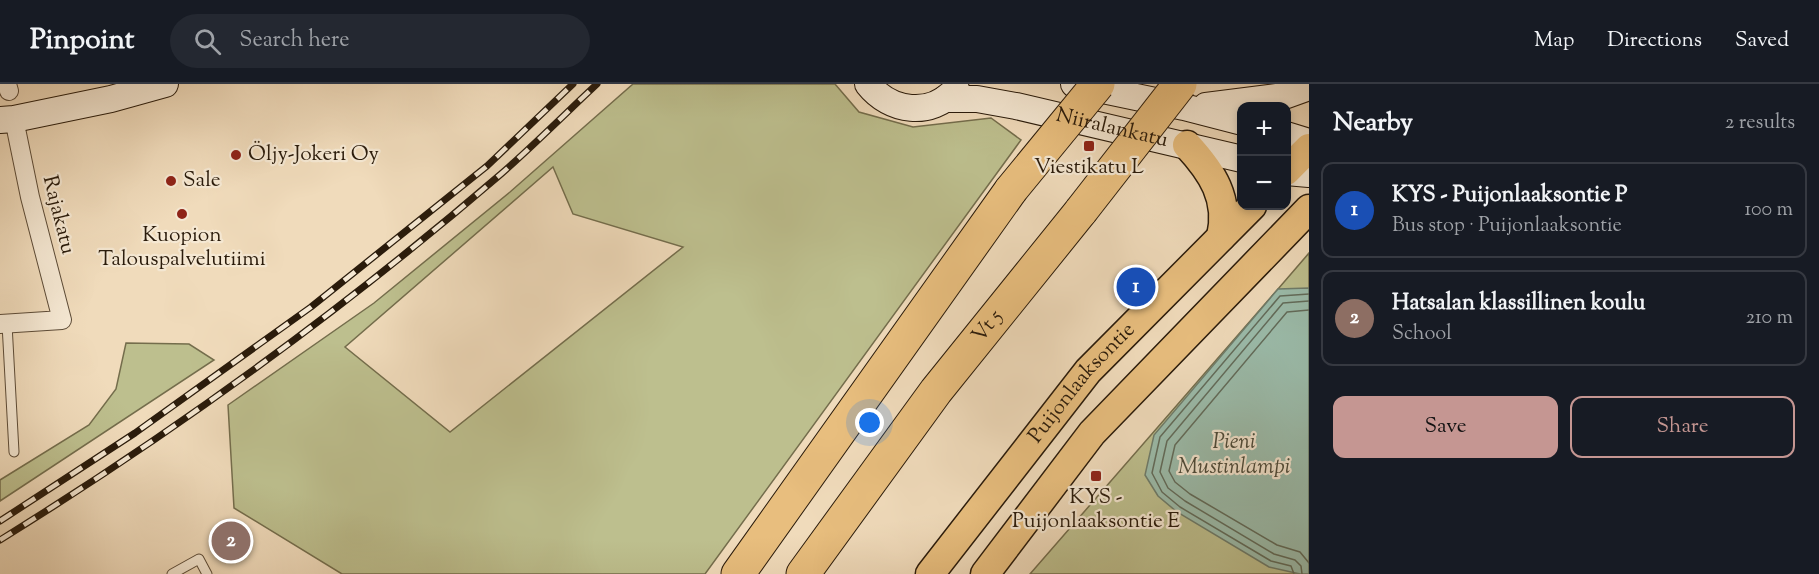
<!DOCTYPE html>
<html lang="en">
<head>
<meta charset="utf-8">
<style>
  :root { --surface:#171b24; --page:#242831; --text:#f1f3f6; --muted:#9ea1a6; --line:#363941; --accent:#c59692 }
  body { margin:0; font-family:"Sorts Mill Goudy",serif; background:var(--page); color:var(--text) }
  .controls { position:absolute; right:18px; top:18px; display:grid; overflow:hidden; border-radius:12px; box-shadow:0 3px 9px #0003 }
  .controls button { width:54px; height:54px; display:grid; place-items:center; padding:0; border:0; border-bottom:2px solid var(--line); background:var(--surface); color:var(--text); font:30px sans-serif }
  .you { position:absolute; left:870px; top:339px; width:21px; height:21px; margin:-15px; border:4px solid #fff; border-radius:50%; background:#1a73e8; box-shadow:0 0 0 9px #1a73e833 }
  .badge { display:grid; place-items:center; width:39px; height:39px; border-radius:50%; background:var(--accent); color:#fff; font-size:20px; font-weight:700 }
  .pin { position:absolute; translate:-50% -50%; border:3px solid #fff; box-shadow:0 2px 6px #0006 }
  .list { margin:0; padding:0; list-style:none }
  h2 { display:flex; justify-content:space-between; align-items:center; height:78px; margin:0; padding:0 24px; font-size:26px }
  h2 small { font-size:20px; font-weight:400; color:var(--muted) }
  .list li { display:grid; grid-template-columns:39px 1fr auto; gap:18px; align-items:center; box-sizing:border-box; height:96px; margin:0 12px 12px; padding:0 12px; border:2px solid var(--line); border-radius:12px }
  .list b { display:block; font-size:22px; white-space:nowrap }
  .list p { margin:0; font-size:20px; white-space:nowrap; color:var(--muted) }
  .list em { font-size:20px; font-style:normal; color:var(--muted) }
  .actions { display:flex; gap:12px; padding:18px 24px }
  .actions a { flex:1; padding:14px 0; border:2px solid var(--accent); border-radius:12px; text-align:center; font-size:21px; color:var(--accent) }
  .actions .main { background:var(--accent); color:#111 }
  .icon { flex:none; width:33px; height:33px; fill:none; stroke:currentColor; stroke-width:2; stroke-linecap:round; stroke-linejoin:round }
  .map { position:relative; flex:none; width:1309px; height:490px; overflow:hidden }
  header { display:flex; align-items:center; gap:36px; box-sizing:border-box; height:84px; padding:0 30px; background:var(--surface); border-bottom:2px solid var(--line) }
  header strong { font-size:28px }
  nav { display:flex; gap:33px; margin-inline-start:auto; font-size:21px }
  .search { width:420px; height:54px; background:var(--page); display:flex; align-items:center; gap:15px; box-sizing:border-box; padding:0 21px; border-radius:33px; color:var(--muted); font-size:22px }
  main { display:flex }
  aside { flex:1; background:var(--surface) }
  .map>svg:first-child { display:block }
  .green { fill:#bdbf8e; stroke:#746d4c; stroke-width:1.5; fill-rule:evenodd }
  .water { fill:#9bbcab; stroke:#6e7c6b; stroke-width:1.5 }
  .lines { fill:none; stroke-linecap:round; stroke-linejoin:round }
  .shore { stroke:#626c5b; stroke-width:1.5 }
  .lane-casing { stroke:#5c4b37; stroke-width:11 }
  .street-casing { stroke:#5c4b37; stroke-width:20 }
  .secondary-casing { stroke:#2a1b0b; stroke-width:28 }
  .primary-casing { stroke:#2a1b0b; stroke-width:31 }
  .highway-casing { stroke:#2a1b0b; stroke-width:35 }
  .lane { stroke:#f5e8d3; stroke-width:9 }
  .street { stroke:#f5e8d3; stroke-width:18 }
  .secondary { stroke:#f5e8d3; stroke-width:26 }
  .primary { stroke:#e8be7e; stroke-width:28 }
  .highway { stroke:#e8be7e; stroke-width:33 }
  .rail-casing { stroke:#2a1b0b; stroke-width:7 }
  .rail { stroke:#f5e8d3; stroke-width:4.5; stroke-dasharray:14; stroke-linecap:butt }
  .highway-bridge-casing { stroke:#2a1b0b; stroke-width:35; stroke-linecap:butt }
  .highway-bridge { stroke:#e8be7e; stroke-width:33 }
  .poi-dot { fill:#8f2418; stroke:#f5e8d3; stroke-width:2 }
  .labels { text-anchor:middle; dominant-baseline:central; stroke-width:4.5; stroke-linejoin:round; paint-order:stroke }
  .street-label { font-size:21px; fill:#2a1b0b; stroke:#f5e8d3 }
  .poi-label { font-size:21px; fill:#2a1b0b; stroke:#f5e8d3 }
  .water-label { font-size:22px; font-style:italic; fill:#4c4b3b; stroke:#f5e8d3 }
</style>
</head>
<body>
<header>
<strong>Pinpoint</strong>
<div class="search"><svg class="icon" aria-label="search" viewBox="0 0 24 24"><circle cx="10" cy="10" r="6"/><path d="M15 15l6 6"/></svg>Search here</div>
<nav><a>Map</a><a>Directions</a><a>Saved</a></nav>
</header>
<main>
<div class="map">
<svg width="1309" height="490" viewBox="0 0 1309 490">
  <rect width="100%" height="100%" fill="#f0dbbb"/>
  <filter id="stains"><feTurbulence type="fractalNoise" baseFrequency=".00333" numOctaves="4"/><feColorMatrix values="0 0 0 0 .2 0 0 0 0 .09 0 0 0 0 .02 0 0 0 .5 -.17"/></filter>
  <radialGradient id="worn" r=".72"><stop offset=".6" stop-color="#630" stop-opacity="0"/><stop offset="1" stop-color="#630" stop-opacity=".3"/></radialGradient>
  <!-- green -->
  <g class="green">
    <path d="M633,0H835L859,28L913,43L991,34L1021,56L705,490H342L234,424L228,321L374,219L510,108ZM553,83L573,130L683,163L450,348L345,263Z"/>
    <polygon points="1309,169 1309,490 1030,490 1278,205"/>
    <polygon points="126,259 189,260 214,276 0,417 0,396 89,341 116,305"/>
  </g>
  <!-- water -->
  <polygon class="water" points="1309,204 1309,490 1300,490 1269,483 1177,428 1158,412 1145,391 1154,351 1278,205"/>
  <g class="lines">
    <!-- shore -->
    <g class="shore">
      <polyline points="1309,226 1287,228 1175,361 1169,387 1175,398 1190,410 1277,461 1300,468 1309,479"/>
      <polyline points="1294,490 1291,482 1271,477 1180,423 1162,408 1152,389 1160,353 1280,212 1309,210"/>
      <polyline points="1302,490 1301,482 1295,476 1274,470 1185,417 1168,404 1160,388 1167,357 1283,219 1309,217"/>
    </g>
    <defs>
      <g id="lane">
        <polyline points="7,240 14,368"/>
        <polyline points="172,490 199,475 207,490"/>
      </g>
      <g id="street">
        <polyline points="7,0 9,7"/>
        <polyline points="0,240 62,236 30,113 14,35"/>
      </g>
      <g id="secondary">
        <path d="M868,0C890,28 931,34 956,5"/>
        <polyline points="1074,0 1184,23 1242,38"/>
        <path id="s1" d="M945,15H977L1016,22L1242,75"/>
        <polyline points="1206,22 1284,12 1309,3"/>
        <polyline points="0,36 14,35 111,15 165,0"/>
        <polyline points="1286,51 1309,58"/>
        <polyline points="1286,88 1309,90"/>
      </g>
      <g id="primary">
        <path d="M1187,61C1212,88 1230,115 1221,153"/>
        <polyline points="1286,87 1309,64"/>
        <path id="s2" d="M930,490L1088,287L1252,122"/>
        <polyline points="985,490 1092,349 1309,125"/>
      </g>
      <g id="highway">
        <polyline points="738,490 1011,106"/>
        <path id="s3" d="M803,490L936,307L1081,127"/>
      </g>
    </defs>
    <!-- lane casing -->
    <use href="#lane" class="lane-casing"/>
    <!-- street casing -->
    <use href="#street" class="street-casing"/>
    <!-- secondary casing -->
    <use href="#secondary" class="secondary-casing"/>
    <!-- primary casing -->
    <use href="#primary" class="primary-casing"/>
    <!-- highway casing -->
    <use href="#highway" class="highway-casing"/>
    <!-- lane -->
    <use href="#lane" class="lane"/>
    <!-- street -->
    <use href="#street" class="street"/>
    <!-- secondary -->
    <use href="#secondary" class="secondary"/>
    <!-- primary -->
    <use href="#primary" class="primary"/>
    <!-- highway -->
    <use href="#highway" class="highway"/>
    <defs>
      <g id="rail">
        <polyline points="0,437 135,349 311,223 487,82 573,0"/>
        <path d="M0,456C176,347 344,225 501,90C534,61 565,30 597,0"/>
      </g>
    </defs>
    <!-- rail casing -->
    <use href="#rail" class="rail-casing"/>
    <!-- rail -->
    <use href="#rail" class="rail"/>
    <defs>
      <g id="highway-bridge">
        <polyline points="1011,106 1098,0"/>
        <polyline points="1081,127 1180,0"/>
      </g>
    </defs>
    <!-- highway-bridge casing -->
    <use href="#highway-bridge" class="highway-bridge-casing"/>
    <!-- highway-bridge -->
    <use href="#highway-bridge" class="highway-bridge"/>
  </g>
  <!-- markers -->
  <g class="poi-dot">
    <rect x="1083" y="56" width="12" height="12" rx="3"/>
    <circle cx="236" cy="71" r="6"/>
    <circle cx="171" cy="97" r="6"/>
    <circle cx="182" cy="130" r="6"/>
    <rect x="1090" y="386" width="12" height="12" rx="3"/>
  </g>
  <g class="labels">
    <!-- street labels -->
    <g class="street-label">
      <text stroke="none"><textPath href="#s1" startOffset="170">Niiralankatu</textPath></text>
      <text transform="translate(58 131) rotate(76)">Rajakatu</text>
      <text stroke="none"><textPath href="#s3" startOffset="309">Vt 5</textPath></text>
      <text stroke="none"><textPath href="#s2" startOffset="244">Puijonlaaksontie</textPath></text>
    </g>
    <!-- poi labels -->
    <g class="poi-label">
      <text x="248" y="71" text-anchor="start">Öljy-Jokeri Oy</text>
      <text x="1089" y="84">Viestikatu L</text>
      <text x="183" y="97" text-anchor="start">Sale</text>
      <text x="182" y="152">Kuopion<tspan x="182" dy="24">Talouspalvelutiimi</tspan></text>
      <text x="1096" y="414">KYS -<tspan x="1096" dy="24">Puijonlaaksontie E</tspan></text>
    </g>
    <!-- water labels -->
    <g class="water-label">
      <text x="1234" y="359">Pieni<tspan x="1234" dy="25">Mustinlampi</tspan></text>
    </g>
  </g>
  <rect width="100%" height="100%" filter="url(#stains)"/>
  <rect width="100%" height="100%" fill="url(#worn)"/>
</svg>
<div class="controls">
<button>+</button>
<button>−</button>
</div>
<div class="you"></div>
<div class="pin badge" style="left:1136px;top:203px;background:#1a4fb4">1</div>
<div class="pin badge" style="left:231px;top:457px;background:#8d6e63">2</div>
</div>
<aside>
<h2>Nearby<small>2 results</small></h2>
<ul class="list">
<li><span class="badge" style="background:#1a4fb4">1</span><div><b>KYS - Puijonlaaksontie P</b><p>Bus stop · Puijonlaaksontie</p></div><em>100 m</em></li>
<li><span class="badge" style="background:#8d6e63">2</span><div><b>Hatsalan klassillinen koulu</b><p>School</p></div><em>210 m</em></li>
</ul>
<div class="actions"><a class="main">Save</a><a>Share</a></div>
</aside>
</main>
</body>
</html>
